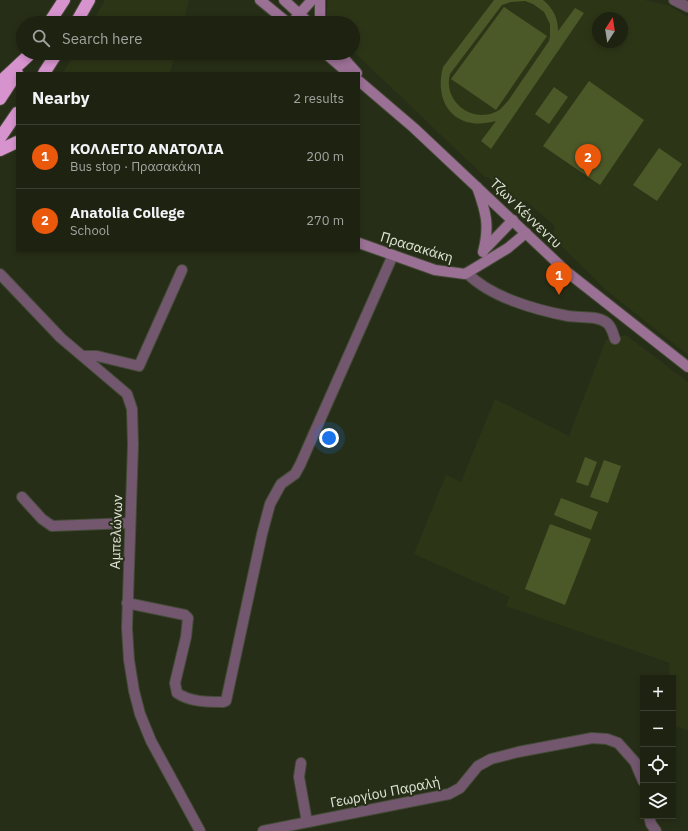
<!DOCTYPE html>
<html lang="en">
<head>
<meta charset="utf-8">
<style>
  :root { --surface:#1d2211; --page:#252a1a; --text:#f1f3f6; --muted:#a0a49f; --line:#3b3f31; --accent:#ea580c }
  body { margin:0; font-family:"IBM Plex Sans",sans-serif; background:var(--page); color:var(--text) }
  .controls { position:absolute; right:12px; bottom:12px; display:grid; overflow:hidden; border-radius:0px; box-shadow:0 2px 6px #0003 }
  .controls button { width:36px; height:36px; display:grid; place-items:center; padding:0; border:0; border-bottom:1px solid var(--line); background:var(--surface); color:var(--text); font:20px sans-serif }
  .compass { position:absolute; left:592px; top:12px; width:36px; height:36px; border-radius:50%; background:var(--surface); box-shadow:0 2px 6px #0003; rotate:12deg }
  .you { position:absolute; left:329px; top:438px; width:14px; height:14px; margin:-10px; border:3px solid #fff; border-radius:50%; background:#1a73e8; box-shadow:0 0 0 6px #1a73e833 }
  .badge { display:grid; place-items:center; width:26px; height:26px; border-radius:50%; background:var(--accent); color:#fff; font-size:13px; font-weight:700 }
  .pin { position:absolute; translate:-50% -33px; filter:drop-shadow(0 1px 2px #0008) }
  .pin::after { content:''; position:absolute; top:21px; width:14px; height:12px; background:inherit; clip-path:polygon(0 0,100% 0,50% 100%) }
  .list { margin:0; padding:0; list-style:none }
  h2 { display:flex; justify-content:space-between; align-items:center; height:52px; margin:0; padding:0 16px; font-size:17px }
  h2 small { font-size:13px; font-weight:400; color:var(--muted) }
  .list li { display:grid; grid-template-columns:26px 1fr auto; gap:12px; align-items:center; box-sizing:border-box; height:64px; padding:0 16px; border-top:1px solid var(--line) }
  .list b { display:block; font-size:15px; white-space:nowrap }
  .list p { margin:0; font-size:13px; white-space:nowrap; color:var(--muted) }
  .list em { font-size:13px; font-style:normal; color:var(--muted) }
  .icon { flex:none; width:22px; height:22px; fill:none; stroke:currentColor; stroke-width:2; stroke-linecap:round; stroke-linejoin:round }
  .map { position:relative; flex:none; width:688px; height:831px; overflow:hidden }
  .search { position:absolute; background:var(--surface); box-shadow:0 2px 6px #0003; left:16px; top:16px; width:344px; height:44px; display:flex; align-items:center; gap:10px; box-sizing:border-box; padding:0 14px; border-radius:22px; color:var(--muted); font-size:15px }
  .panel { position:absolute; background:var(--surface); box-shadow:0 2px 6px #0003; left:16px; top:72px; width:344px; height:180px; border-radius:0px }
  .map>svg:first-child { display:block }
  .built { fill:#2d3517; fill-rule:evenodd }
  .green { fill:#4b5828; fill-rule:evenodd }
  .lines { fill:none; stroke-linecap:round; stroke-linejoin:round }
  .street-casing { stroke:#444b36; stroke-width:12 }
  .secondary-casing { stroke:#444b36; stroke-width:12 }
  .highway-casing { stroke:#444b36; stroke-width:14 }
  .street { stroke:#72576f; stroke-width:10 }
  .secondary { stroke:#9b7095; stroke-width:10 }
  .highway { stroke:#d693ce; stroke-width:12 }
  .labels { text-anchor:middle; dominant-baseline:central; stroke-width:4; stroke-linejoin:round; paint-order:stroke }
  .street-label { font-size:14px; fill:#dfe4d6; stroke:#272e17 }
</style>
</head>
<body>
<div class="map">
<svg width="688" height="831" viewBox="0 0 688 831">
  <rect width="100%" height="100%" fill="#272e17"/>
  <!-- built -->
  <g class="built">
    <polygon points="105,0 189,0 183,23 92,23"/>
    <path d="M328,0H644L668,5L688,17V355L606,290L552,237L555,226L526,201L515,203L488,177L486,178L353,51V23H326ZM598,18H622V42H598Z"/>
    <polygon points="75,53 175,53 170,73 63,73"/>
    <polygon points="626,335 688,382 688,730 673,726 673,678 668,678 670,663 506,606 510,597 414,554 446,475 461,482 495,399 569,436 606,340"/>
  </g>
  <!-- green -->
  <g class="green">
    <path d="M494,0H543C553,8 558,18 558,31L575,8L584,13L491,149L481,141L496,121C457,132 433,105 443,67ZM525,1L533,4L544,12L550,24V36L549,41L508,101C503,106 500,111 493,113C468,122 443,99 450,74L502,5L511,2Z"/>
    <polygon points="504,7 547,36 496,110 451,79"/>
    <polygon points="589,81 644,120 600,185 543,146"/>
    <polygon points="554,87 568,97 549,124 535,114"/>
    <polygon points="659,148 682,164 657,201 633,185"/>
    <polygon points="585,457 597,462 588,486 576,482"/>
    <polygon points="604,460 621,466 608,503 590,497"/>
    <polygon points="561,498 598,512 591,530 554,515"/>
    <polygon points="550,524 591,539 565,605 525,589"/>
  </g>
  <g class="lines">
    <defs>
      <g id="street">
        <polyline points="674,0 688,7"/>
        <path d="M467,273C490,297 536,310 568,316C580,318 597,315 607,323C612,327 613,334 615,339"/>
        <polyline points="0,274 61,338 127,394 132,409 133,445 127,628 129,660 134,691 140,714 151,741 200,831"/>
        <polyline points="83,356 97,356 139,366 182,270"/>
        <polyline points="22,497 42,519 52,526 130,523"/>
        <path d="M127,603L185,615L188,618L186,637L175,683L177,693C190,702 208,702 223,702L226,701L262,534L270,504L281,484L295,474L300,465L393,255"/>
        <polyline points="301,763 299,777 307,822"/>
        <polyline points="649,816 651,824 656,831"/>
        <polyline points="263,831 449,794 460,788 478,766 491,759 518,752 592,738 607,739 618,743 635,762 643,781"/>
      </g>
      <g id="secondary">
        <polyline points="260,0 288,23"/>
        <polyline points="284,0 309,23"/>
        <polyline points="295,19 312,0"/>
        <polyline points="320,23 320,0"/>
        <polyline points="325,53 348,73"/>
        <polyline points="339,53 357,73"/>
        <polyline points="359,81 414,128 567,272 688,367"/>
        <path d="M477,187C486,212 490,226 483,252"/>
        <polyline points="359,243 435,270 465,274 508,248 526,233"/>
        <polyline points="484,250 513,220"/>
      </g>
      <g id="highway">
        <polyline points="49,23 64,0"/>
        <polyline points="76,23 89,0"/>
        <polyline points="44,73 57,53"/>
        <polyline points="0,82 29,55"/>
        <polyline points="0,99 17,73"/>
        <polyline points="0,138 17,113"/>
        <polyline points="0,150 17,142"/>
      </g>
    </defs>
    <!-- street casing -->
    <use href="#street" class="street-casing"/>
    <!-- secondary casing -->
    <use href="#secondary" class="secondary-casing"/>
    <!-- highway casing -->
    <use href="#highway" class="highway-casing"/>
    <!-- street -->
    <use href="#street" class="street"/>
    <!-- secondary -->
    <use href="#secondary" class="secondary"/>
    <!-- highway -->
    <use href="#highway" class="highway"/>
  </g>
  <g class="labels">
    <!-- street labels -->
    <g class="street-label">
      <text transform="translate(526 213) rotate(44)">Τζων Κέννεντυ</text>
      <text transform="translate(417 247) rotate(17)">Πρασακάκη</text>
      <text transform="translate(116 532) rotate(-88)">Αμπελώνων</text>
      <text transform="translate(385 792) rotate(-11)">Γεωργίου Παραλή</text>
    </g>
  </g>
</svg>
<div class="controls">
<button>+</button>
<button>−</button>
<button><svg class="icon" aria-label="locate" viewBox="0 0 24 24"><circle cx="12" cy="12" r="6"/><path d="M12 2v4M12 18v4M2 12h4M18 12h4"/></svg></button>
<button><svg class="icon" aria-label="layers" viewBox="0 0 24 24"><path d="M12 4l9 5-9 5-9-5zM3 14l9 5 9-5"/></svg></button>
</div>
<svg class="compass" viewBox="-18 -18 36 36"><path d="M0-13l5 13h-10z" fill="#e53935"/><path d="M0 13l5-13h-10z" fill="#a0a49f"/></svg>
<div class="you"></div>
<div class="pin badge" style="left:559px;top:295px">1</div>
<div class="pin badge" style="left:588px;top:177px">2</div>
<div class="search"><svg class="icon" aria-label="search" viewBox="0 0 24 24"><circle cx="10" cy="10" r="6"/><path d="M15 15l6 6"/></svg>Search here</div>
<section class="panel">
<h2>Nearby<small>2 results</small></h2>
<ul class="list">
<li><span class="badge">1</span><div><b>ΚΟΛΛΕΓΙΟ ΑΝΑΤΟΛΙΑ</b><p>Bus stop · Πρασακάκη</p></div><em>200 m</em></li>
<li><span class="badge">2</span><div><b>Anatolia College</b><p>School</p></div><em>270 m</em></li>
</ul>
</section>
</div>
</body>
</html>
